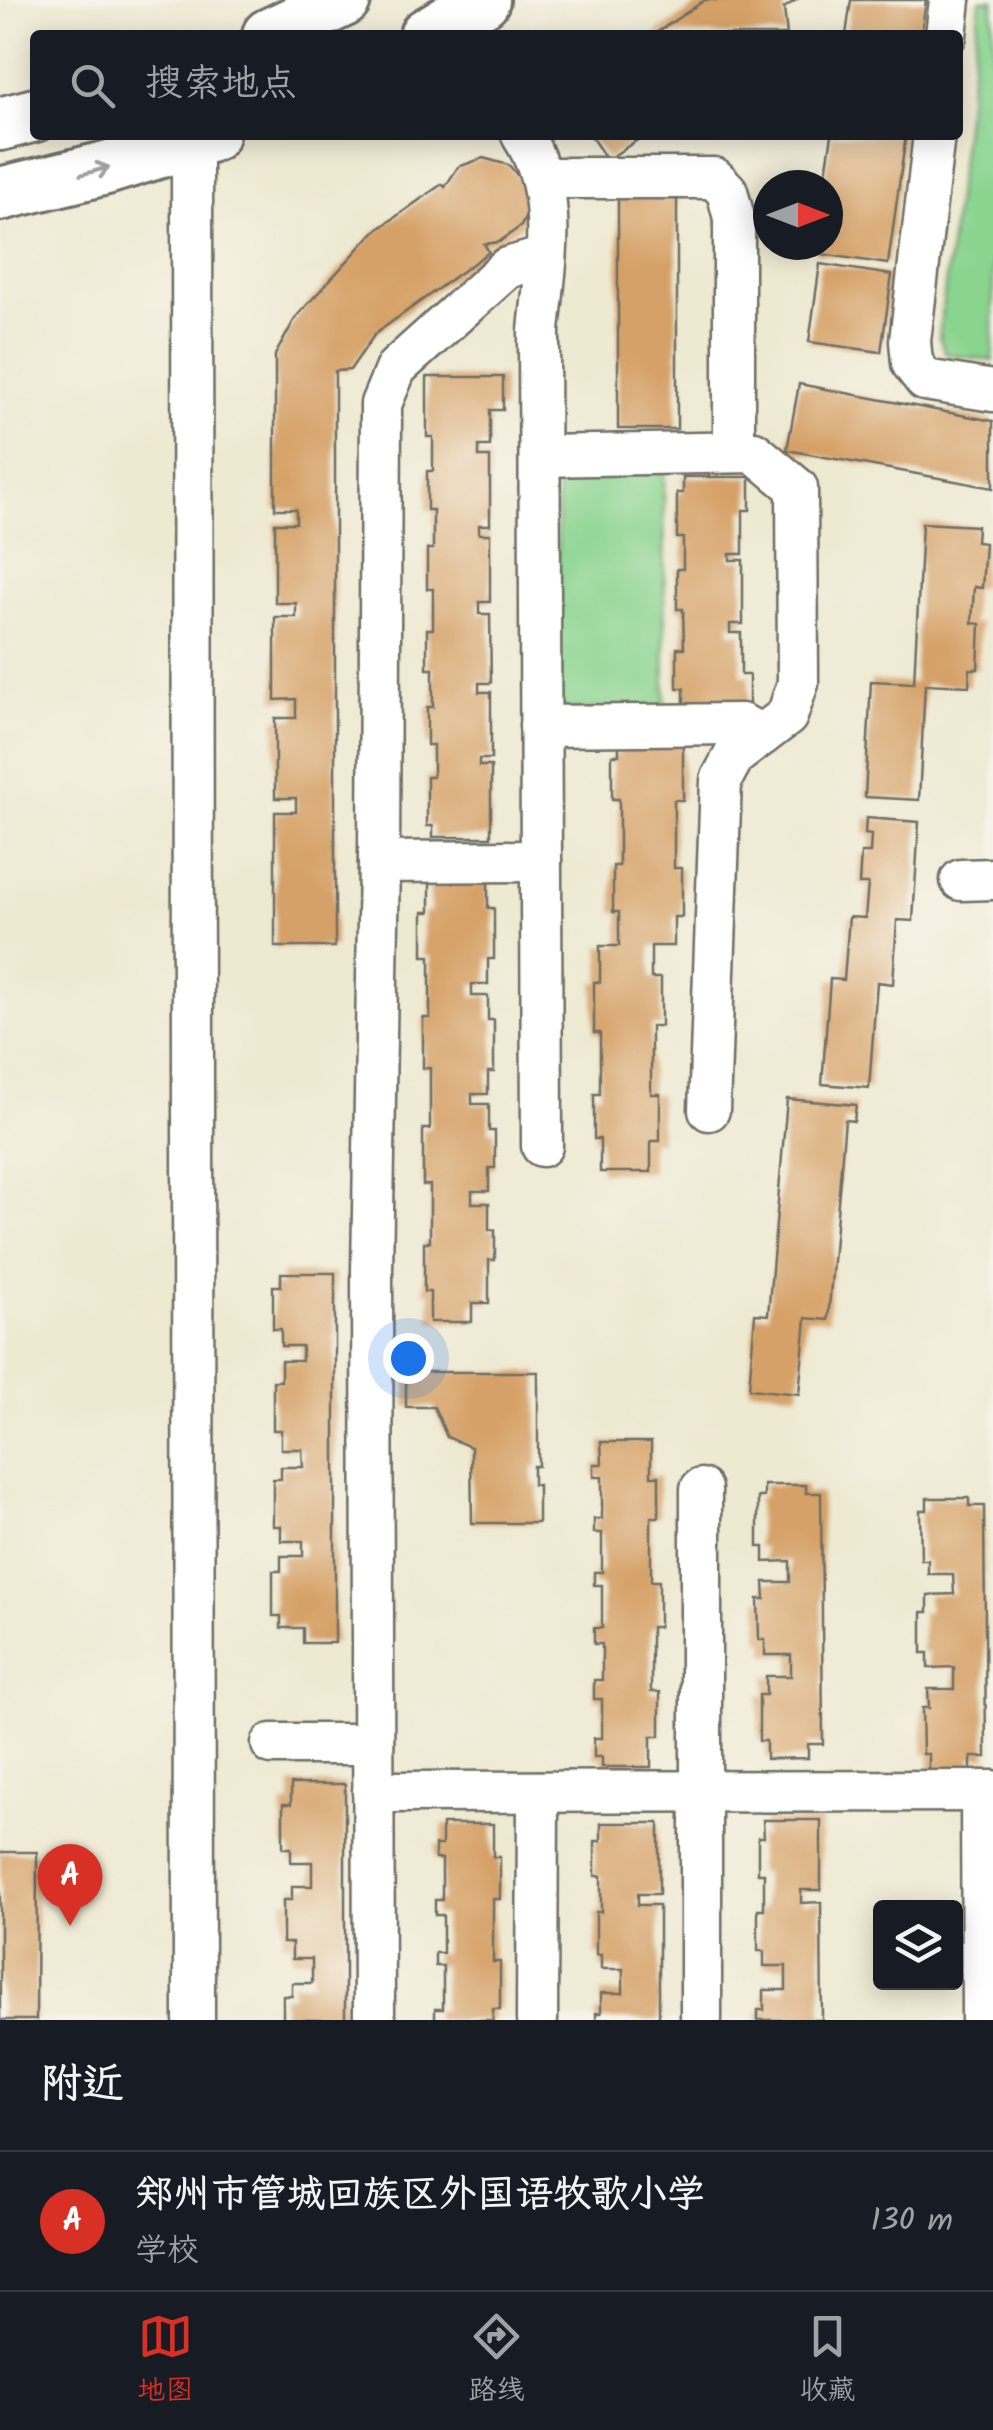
<!DOCTYPE html>
<html lang="zh">
<head>
<meta charset="utf-8">
<style>
  :root { --surface:#171b24; --page:#242831; --text:#f1f3f6; --muted:#9ea1a6; --line:#363941; --accent:#d93025 }
  body { margin:0; font-family:Kalam,"LXGW WenKai TC",sans-serif; background:var(--page); color:var(--text) }
  .controls { position:absolute; right:30px; bottom:30px; display:grid; overflow:hidden; border-radius:10px; box-shadow:0 5px 25px #0003 }
  .controls button { width:90px; height:90px; display:grid; place-items:center; padding:0; border:0; border-bottom:2px solid var(--line); background:var(--surface); color:var(--text); font:50px sans-serif }
  .compass { position:absolute; left:753px; top:170px; width:90px; height:90px; border-radius:50%; background:var(--surface); box-shadow:0 5px 25px #0003; rotate:90deg }
  .you { position:absolute; left:408px; top:1358px; width:35px; height:35px; margin:-25px; border:8px solid #fff; border-radius:50%; background:#1a73e8; box-shadow:0 0 0 15px #1a73e833 }
  .badge { display:grid; place-items:center; width:65px; height:65px; border-radius:50%; background:var(--accent); color:#fff; font-size:32px; font-weight:700 }
  .pin { position:absolute; translate:-50% -82px; filter:drop-shadow(0 2px 5px #0008) }
  .pin::after { content:''; position:absolute; top:52px; width:35px; height:30px; background:inherit; clip-path:polygon(0 0,100% 0,50% 100%) }
  .list { margin:0; padding:0; list-style:none }
  h2 { display:flex; justify-content:space-between; align-items:center; height:130px; margin:0; padding:0 40px; font-size:42px }
  h2 small { font-size:32px; font-weight:400; color:var(--muted) }
  .list li { display:grid; grid-template-columns:65px 1fr auto; gap:30px; align-items:center; box-sizing:border-box; height:140px; padding:0 40px; border-top:2px solid var(--line) }
  .list b { display:block; font-size:38px; white-space:nowrap }
  .list p { margin:0; font-size:32px; white-space:nowrap; color:var(--muted) }
  .list em { font-size:32px; font-style:normal; color:var(--muted) }
  .icon { flex:none; width:55px; height:55px; fill:none; stroke:currentColor; stroke-width:2; stroke-linecap:round; stroke-linejoin:round }
  .map { position:relative; flex:none; width:993px; height:2020px; overflow:hidden }
  .search { position:absolute; background:var(--surface); box-shadow:0 5px 25px #0003; left:30px; right:30px; top:30px; height:110px; display:flex; align-items:center; gap:25px; box-sizing:border-box; padding:0 35px; border-radius:10px; color:var(--muted); font-size:38px }
  .sheet { height:270px; background:var(--surface) }
  nav { display:flex; justify-content:space-around; align-items:center; box-sizing:border-box; height:140px; border-top:2px solid var(--line); background:var(--surface); font-size:28px; color:var(--muted) }
  nav a { display:grid; justify-items:center; gap:5px }
  nav .on { color:var(--accent) }
  .map>svg:first-child { display:block }
  .green { fill:#8ad490; stroke:#5a805e; stroke-width:2.5 }
  .building { fill:#d6a168 }
  .lines { fill:none; stroke-linecap:round; stroke-linejoin:round }
  .minor-casing { stroke:#6f6e65; stroke-width:45 }
  .major-casing { stroke:#6f6e65; stroke-width:58 }
  .minor { stroke:#fff; stroke-width:40 }
  .major { stroke:#fff; stroke-width:52 }
  .oneway { stroke:#a0a0a0 }
</style>
</head>
<body>
<div class="map">
<svg width="993" height="2020" viewBox="0 0 993 2020">
  <rect width="100%" height="100%" fill="#f7f3e8"/>
  <filter id="ink" filterUnits="userSpaceOnUse"><feTurbulence type="fractalNoise" baseFrequency=".01" numOctaves="2"/><feDisplacementMap in="SourceGraphic" scale="20" xChannelSelector="R" yChannelSelector="G"/><feConvolveMatrix kernelMatrix="1 2 1 2 8 2 1 2 1" color-interpolation-filters="sRGB"/></filter>
  <filter id="wash" filterUnits="userSpaceOnUse"><feTurbulence type="fractalNoise" baseFrequency=".0048" numOctaves="4" result="noise"/><feDisplacementMap in="SourceGraphic" scale="40" xChannelSelector="R" yChannelSelector="G"/><feGaussianBlur stdDeviation="2.25" result="paint"/><feColorMatrix in="noise" values="0 0 0 0 0 0 0 0 0 0 0 0 0 0 0 0 0 1.4 0 .05"/><feComposite in="paint" operator="in"/></filter>
  <g filter="url(#wash)">
    <rect width="100%" height="100%" fill="#eee9d1"/>
    <!-- green -->
    <g class="green">
      <polygon points="980,0 993,0 993,361 946,354 939,337"/>
      <polygon points="664,470 665,713 560,708 557,475"/>
    </g>
    <g id="blocks">
      <!-- building -->
      <g class="building">
        <polygon points="705,0 796,0 784,8 787,35 653,35"/>
        <polygon points="851,0 926,0 921,35 846,35"/>
        <polygon points="590,135 645,135 607,160"/>
        <polygon points="832,135 906,135 888,264 815,253 816,245 828,245 828,185 824,185"/>
        <polygon points="483,158 509,165 526,186 527,214 521,226 499,242 484,244 489,252 375,334 350,370 335,371 335,947 275,947 275,812 296,812 296,798 275,798 275,718 296,718 296,699 275,700 275,617 296,617 296,603 275,603 275,523 296,523 296,509 275,509 275,355 296,317 373,233 442,184 445,187 458,167"/>
        <rect x="618" y="192" width="59" height="237"/>
        <polygon points="820,264 892,275 881,352 809,342"/>
        <polygon points="427,377 503,377 503,410 490,410 490,446 479,446 479,457 490,457 490,525 479,525 479,534 490,534 490,602 479,602 479,614 490,614 491,683 479,683 479,692 491,692 491,759 479,759 479,766 491,766 491,837 433,837 433,826 427,826 427,777 433,777 433,745 427,745 427,707 433,707 433,669 427,669 427,629 433,629 433,589 427,589 427,549 433,549 433,510 427,510 427,471 433,471 433,437 427,437"/>
        <polygon points="799,384 993,421 993,488 787,450"/>
        <polygon points="683,477 750,477 750,510 743,510 743,554 730,554 730,560 743,560 743,624 730,624 730,633 741,633 741,675 749,675 749,705 684,705 684,688 677,688 677,648 684,648 683,609 677,609 677,569 683,569 683,538 677,538 677,493 683,493"/>
        <polygon points="922,523 977,526 976,542 985,543 982,588 974,587 972,623 980,624 978,669 970,669 969,686 925,684 919,800 865,797 871,681 914,683"/>
        <polygon points="619,734 683,734 683,800 674,800 674,868 682,868 682,917 674,917 674,946 651,946 651,978 661,978 661,1026 651,1026 651,1094 660,1094 660,1141 651,1141 651,1172 600,1172 600,1139 594,1139 594,1094 600,1094 600,1033 594,1033 594,982 600,982 600,946 619,946 619,912 613,912 613,866 619,866 619,799 612,799 612,755 619,755"/>
        <polygon points="866,818 919,822 913,921 897,920 893,984 877,982 869,1088 822,1084 830,979 844,980 849,917 865,918 868,884 859,884 861,853 870,853 871,835 865,834"/>
        <polygon points="430,879 488,879 488,908 494,908 494,959 488,959 488,984 472,984 472,996 488,996 488,1020 494,1020 494,1072 488,1072 488,1094 472,1094 472,1104 489,1104 489,1131 495,1131 495,1168 489,1168 489,1191 472,1191 472,1203 489,1203 489,1230 495,1230 495,1260 489,1260 489,1303 472,1303 472,1322 430,1322 430,1292 424,1292 424,1242 430,1242 430,1185 423,1185 423,1129 430,1129 430,1068 423,1068 423,1018 430,1018 430,956 423,956 423,912 430,912"/>
        <polygon points="787,1099 856,1105 854,1121 845,1120 828,1320 806,1318 799,1394 749,1389 755,1314 768,1315"/>
        <polygon points="281,1273 335,1273 335,1643 303,1643 303,1628 281,1628 281,1616 273,1616 273,1571 281,1571 281,1556 303,1556 303,1541 281,1541 281,1526 273,1526 273,1479 281,1479 281,1467 303,1467 302,1449 281,1449 281,1430 273,1430 273,1381 281,1381 281,1361 302,1361 302,1346 281,1346 281,1329 273,1329 273,1286 281,1286"/>
        <polygon points="406,1372 538,1372 538,1466 533,1466 533,1485 538,1485 538,1523 472,1523 471,1447 447,1437 434,1407 406,1407"/>
        <polygon points="601,1442 651,1442 651,1476 659,1476 659,1517 651,1517 651,1581 659,1581 659,1627 651,1627 651,1692 660,1692 660,1736 651,1736 651,1767 602,1767 602,1757 594,1757 594,1738 602,1738 602,1699 594,1699 594,1680 602,1680 602,1644 594,1644 594,1628 602,1628 602,1585 594,1585 594,1572 602,1572 602,1533 594,1533 594,1519 602,1519 602,1477 594,1477 594,1464 602,1464"/>
        <polygon points="764,1485 806,1485 806,1493 821,1493 823,1744 808,1744 808,1758 766,1759 766,1741 759,1741 759,1695 766,1695 766,1676 791,1676 791,1655 765,1655 765,1640 759,1640 758,1599 765,1599 764,1582 790,1582 790,1561 764,1562 764,1547 758,1547 758,1497 764,1497"/>
        <polygon points="927,1498 969,1498 969,1506 984,1506 986,1757 971,1757 971,1771 929,1772 929,1754 923,1754 922,1708 929,1708 928,1689 954,1689 954,1667 928,1668 928,1653 922,1653 922,1612 928,1612 928,1595 954,1594 953,1574 928,1574 928,1560 921,1560 920,1510 927,1510"/>
        <polygon points="291,1784 345,1784 345,2020 283,2020 283,1996 292,1996 292,1983 312,1983 312,1959 292,1959 292,1943 283,1943 283,1900 292,1900 292,1886 312,1886 312,1862 291,1862 291,1848 283,1848 283,1804 291,1804"/>
        <polygon points="763,1820 821,1820 821,1890 801,1890 801,1903 821,1902 822,2020 758,2020 758,2010 764,2010 764,1990 786,1990 786,1966 764,1966 764,1951 758,1951 758,1909 764,1909 764,1873 758,1873 758,1837 764,1837"/>
        <polygon points="601,1823 659,1823 659,1894 638,1894 638,1905 659,1905 659,2020 596,2020 596,2013 601,2013 601,1993 623,1993 623,1969 601,1969 601,1955 596,1955 596,1912 601,1912 601,1876 595,1876 595,1841 601,1841"/>
        <polygon points="442,1824 493,1824 493,1857 500,1857 500,1899 493,1899 493,1962 500,1962 500,2009 493,2009 493,2020 435,2020 435,2009 443,2009 443,1966 435,1966 435,1953 443,1953 443,1915 435,1915 435,1900 442,1900 442,1859 435,1859 435,1845 442,1845"/>
        <polygon points="0,1852 37,1852 36,2020 0,2020"/>
      </g>
    </g>
  </g>
  <g filter="url(#ink)">
    <use href="#blocks" fill-opacity="0" stroke="#6f6e65" stroke-width="2.5"/>
    <g class="lines">
      <defs>
        <g id="minor">
          <polyline points="946,35 950,0"/>
          <path d="M522,135C561,194 545,265 539,331L542,1146"/>
          <polyline points="934,135 910,341 912,363 925,380 993,391"/>
          <polyline points="192,143 194,2020"/>
          <polyline points="543,178 714,178 727,191 734,218 734,452"/>
          <polyline points="540,456 754,452 797,488 798,683 787,716 734,756 721,780 709,1110"/>
          <polyline points="540,726 741,724 762,735"/>
          <polyline points="379,862 541,861"/>
          <polyline points="961,880 993,879"/>
          <polyline points="701,1489 701,2020"/>
          <polyline points="272,1744 373,1744"/>
          <polyline points="981,1791 982,2020"/>
          <polyline points="373,1792 993,1791"/>
          <polyline points="374,2020 372,1271 379,862 381,404 396,368 507,268 545,257"/>
          <polyline points="537,2020 538,1792"/>
        </g>
        <g id="major">
          <polyline points="269,35 344,0"/>
          <polyline points="426,35 483,0"/>
          <polyline points="0,124 35,115"/>
          <polyline points="0,194 106,168 212,135"/>
        </g>
      </defs>
      <!-- minor casing -->
      <use href="#minor" class="minor-casing"/>
      <!-- major casing -->
      <use href="#major" class="major-casing"/>
      <!-- minor -->
      <use href="#minor" class="minor"/>
      <!-- major -->
      <use href="#major" class="major"/>
    </g>
    <!-- one-way arrows -->
    <defs><path id="oneway-shaft" d="M-6 0H5M1.5-3L5.5 0L1.5 3" fill="none" stroke-width="1.6" stroke-linecap="round" stroke-linejoin="round" transform="scale(2.5)"/></defs>
    <use class="oneway" href="#oneway-shaft" transform="translate(95 171) rotate(-15)"/>
  </g>
</svg>
<div class="controls">
<button><svg class="icon" aria-label="layers" viewBox="0 0 24 24"><path d="M12 4l9 5-9 5-9-5zM3 14l9 5 9-5"/></svg></button>
</div>
<svg class="compass" viewBox="-18 -18 36 36"><path d="M0-13l5 13h-10z" fill="#e53935"/><path d="M0 13l5-13h-10z" fill="#9ea1a6"/></svg>
<div class="you"></div>
<div class="pin badge" style="left:70px;top:1926px">A</div>
<div class="search"><svg class="icon" aria-label="search" viewBox="0 0 24 24"><circle cx="10" cy="10" r="6"/><path d="M15 15l6 6"/></svg>搜索地点</div>
</div>
<section class="sheet">
<h2>附近<small></small></h2>
<ul class="list">
<li><span class="badge">A</span><div><b>郑州市管城回族区外国语牧歌小学</b><p>学校</p></div><em>130 m</em></li>
</ul>
</section>
<nav>
<a class="on"><svg class="icon" aria-label="map" viewBox="0 0 24 24"><path d="M3 6l6-2 6 2 6-2v14l-6 2-6-2-6 2zM9 4v14M15 6v14"/></svg>地图</a>
<a><svg class="icon" aria-label="directions" viewBox="0 0 24 24"><path d="M12 3l9 9-9 9-9-9zM9 14v-3h6M13 9l2 2-2 2"/></svg>路线</a>
<a><svg class="icon" aria-label="saved" viewBox="0 0 24 24"><path d="M7 4h10v16l-5-4-5 4z"/></svg>收藏</a>
</nav>
</body>
</html>
